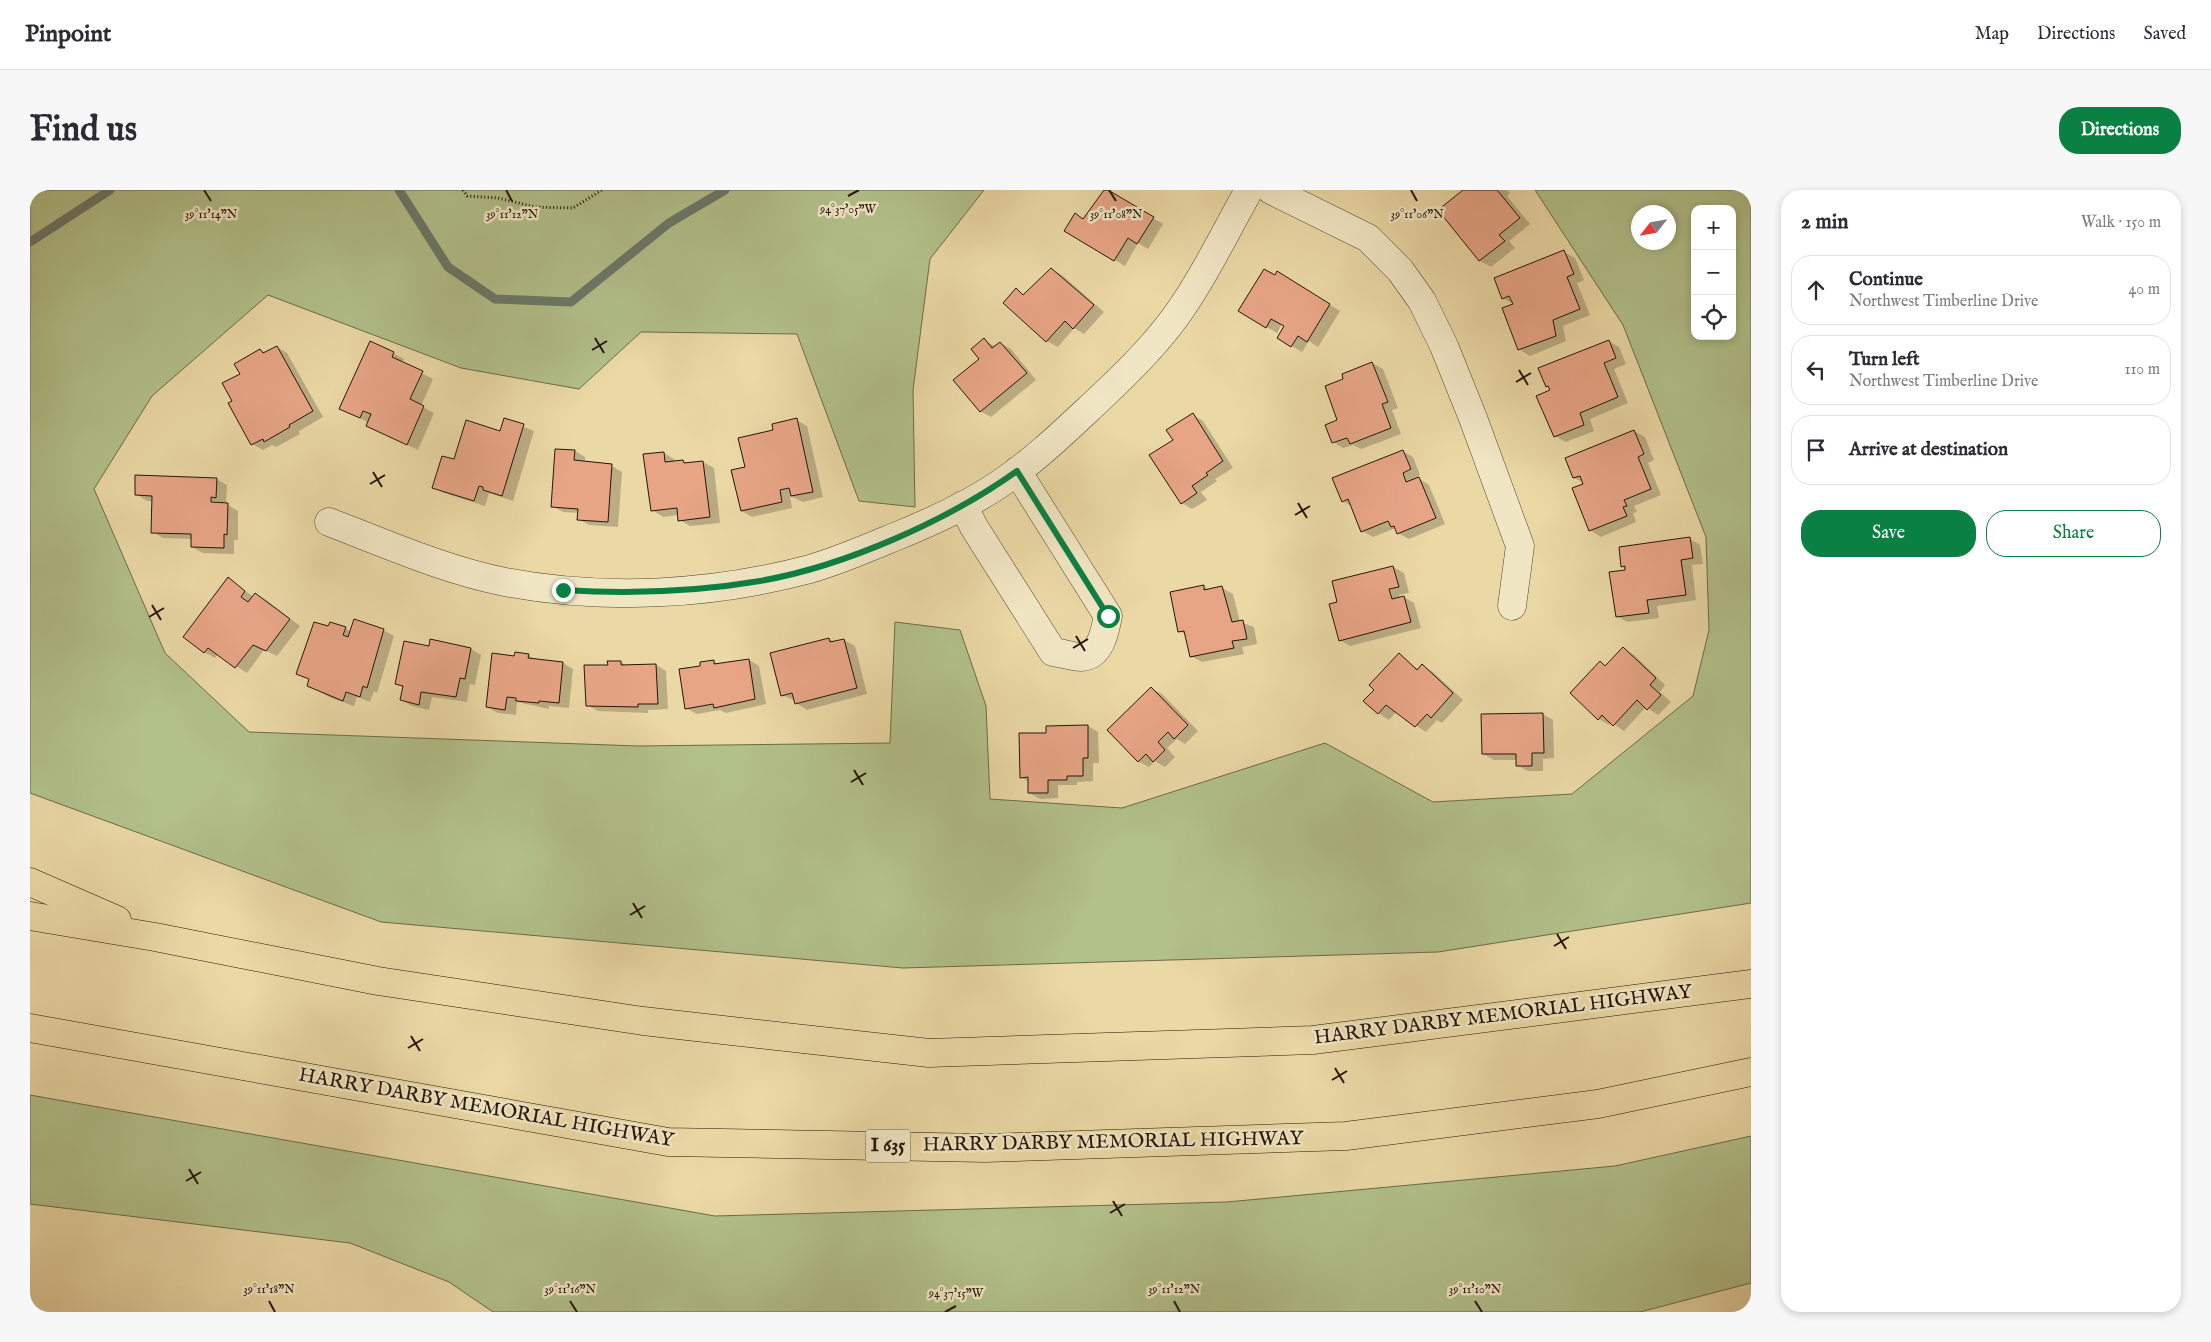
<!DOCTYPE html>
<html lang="en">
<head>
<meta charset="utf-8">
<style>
  :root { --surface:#fff; --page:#f7f7f7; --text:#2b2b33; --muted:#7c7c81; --line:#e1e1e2; --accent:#0b8043 }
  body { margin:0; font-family:"IM FELL English",serif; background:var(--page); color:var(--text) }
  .controls { position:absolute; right:15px; top:15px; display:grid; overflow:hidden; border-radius:10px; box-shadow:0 2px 8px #0003 }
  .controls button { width:45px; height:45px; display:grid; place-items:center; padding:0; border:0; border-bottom:1px solid var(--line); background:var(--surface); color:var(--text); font:25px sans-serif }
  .compass { position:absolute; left:1601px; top:15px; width:45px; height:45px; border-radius:50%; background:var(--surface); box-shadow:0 2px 8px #0003; rotate:239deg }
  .stop { position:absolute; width:15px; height:15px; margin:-11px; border:4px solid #0b8043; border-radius:50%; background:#fff }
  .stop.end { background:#0b8043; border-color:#fff; box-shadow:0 1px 5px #0008 }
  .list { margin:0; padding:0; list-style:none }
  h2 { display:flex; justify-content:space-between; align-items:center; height:65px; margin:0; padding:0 20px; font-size:21px }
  h2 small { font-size:16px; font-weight:400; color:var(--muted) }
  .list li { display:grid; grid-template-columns:32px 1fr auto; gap:15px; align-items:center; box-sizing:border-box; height:70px; margin:0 10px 10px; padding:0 10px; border:1px solid var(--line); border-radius:20px }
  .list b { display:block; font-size:19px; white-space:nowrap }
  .list p { margin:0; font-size:16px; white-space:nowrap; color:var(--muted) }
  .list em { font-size:16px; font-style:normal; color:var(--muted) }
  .actions { display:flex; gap:10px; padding:15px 20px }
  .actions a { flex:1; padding:11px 0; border:1px solid var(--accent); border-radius:20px; text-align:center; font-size:18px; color:var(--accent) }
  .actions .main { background:var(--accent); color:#fff }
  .icon { flex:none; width:28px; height:28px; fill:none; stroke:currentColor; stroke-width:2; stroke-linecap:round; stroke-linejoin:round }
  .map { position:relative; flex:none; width:1721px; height:1122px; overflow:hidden; border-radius:20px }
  header { display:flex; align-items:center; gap:30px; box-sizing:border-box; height:70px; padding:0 25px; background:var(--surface); border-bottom:1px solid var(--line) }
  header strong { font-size:24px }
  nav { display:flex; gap:28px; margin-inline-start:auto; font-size:18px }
  .intro { display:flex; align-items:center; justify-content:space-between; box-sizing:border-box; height:120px; padding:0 30px }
  h1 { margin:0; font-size:35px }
  .button { padding:12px 22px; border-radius:20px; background:var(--accent); color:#fff; font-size:18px; font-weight:700 }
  main { display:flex; gap:30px; padding:0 30px }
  aside { flex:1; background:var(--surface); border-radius:20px; box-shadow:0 2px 8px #0003 }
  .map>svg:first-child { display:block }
  .green { fill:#b2c08a; stroke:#6c6a4a; fill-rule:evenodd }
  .shadow { fill:#0003 }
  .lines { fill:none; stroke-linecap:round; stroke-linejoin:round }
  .stream { stroke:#6a7869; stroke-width:9 }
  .building { fill:#e7a586; stroke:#25150b }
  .minor-casing { stroke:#564632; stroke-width:29 }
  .highway-casing { stroke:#25150b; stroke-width:29 }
  .path { stroke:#25150b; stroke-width:3; stroke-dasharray:1 2.5; stroke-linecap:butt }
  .minor { stroke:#f1e6c4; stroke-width:28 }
  .highway { stroke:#ead8a5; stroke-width:28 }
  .route { stroke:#0b8043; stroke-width:6 }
  .ticks { fill:none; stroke:#25150b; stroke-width:2 }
  .labels { text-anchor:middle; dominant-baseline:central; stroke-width:5; stroke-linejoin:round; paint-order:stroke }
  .shield { fill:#f1e6c4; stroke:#625442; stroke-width:1 }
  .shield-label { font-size:19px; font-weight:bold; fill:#25150b }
  .street-label { font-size:20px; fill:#25150b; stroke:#f1e6c4 }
  .ticks-label { font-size:12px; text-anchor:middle; fill:#25150b; stroke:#f1e6c4; stroke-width:5; stroke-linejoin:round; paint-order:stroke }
</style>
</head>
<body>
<header>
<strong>Pinpoint</strong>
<nav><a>Map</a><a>Directions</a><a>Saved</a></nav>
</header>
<div class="intro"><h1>Find us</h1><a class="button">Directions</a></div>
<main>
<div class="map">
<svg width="1721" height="1122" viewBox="0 0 1721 1122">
  <rect width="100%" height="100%" fill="#ead8a5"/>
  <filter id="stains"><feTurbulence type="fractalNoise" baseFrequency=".004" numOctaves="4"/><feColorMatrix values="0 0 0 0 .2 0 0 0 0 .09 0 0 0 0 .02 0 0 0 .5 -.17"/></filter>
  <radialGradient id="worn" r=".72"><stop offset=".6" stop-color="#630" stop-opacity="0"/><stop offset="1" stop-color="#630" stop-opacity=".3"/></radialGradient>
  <!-- green -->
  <g class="green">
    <path d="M0,0H954L900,69L883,200L885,317L829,311L767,144L611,142L549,199L431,178L238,105L122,206L64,299L135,463L219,542L608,556L860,553L865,432L930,440L956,516L960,609L1092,618L1295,553L1403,612L1542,604L1663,506L1679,440L1676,347L1593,135L1505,0H1721V713L1408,762L873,778L351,732L0,603ZM1665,19H1702V146H1665ZM1608,22H1638V52H1608Z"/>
    <polygon points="0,905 685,1026 1197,1012 1585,976 1721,946 1721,1093 1610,1122 463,1122 419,1092 320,1053 0,1014"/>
  </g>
  <!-- shadow -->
  <g class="shadow">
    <polygon points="1075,0 1133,34 1118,59 1108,53 1095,76 1036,41 1054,30"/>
    <polygon points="1435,0 1477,0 1480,3 1477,6 1500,34 1479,51 1485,58 1461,77 1450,71 1410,20"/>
    <polygon points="1534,62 1545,68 1554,90 1547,93 1560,125 1533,136 1536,151 1500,166 1489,159 1485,115 1473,108"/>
    <polygon points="1021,79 1032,85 1074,122 1054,144 1044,138 1028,157 1017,151 986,100 995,105"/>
    <polygon points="1248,83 1310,121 1288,157 1279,151 1272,162 1248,148 1256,136 1252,134 1247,143 1210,121"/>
    <polygon points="954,150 966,157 971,153 981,159 1006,190 961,227 950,221 951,169"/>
    <polygon points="1578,151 1589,157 1596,174 1584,179 1598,213 1560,229 1564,241 1536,252 1525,246 1522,201 1517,196"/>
    <polygon points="341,152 374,169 372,173 403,189 391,216 404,223 388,260 348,241 339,233 311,218"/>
    <polygon points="247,157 257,163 293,227 269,241 270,244 246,257 242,255 233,260 222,254 204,211 211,184 230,160 235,163"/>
    <polygon points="1342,173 1353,179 1368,218 1362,220 1371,244 1331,259 1323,255 1313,258 1303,252 1309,231 1315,190"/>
    <polygon points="1163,225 1173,231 1203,278 1185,289 1187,291 1171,302 1177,310 1162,319 1152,313 1145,250"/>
    <polygon points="475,229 504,241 483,311 459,303 455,316 414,303 404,297 471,242"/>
    <polygon points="766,230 777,236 793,307 773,312 760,306 762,318 722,327 712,321 716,278 744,241"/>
    <polygon points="1604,241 1615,247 1624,270 1618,273 1631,305 1604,316 1607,322 1603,323 1606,332 1571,347 1560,340 1544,299 1556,294 1544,288"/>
    <polygon points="545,261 555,267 555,272 582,276 592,282 588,337 559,335 548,329 549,323 533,322 522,316"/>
    <polygon points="1372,261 1383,267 1390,285 1387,287 1399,295 1415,334 1379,349 1368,343 1366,338 1343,347 1332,341 1322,317 1313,311"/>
    <polygon points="634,263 644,269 645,272 653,271 658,274 673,272 684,278 690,333 660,336 650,330 649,325 633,327 622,320"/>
    <polygon points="186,289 197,295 196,314 208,321 208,350 204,350 204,364 173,363 162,357 162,349 133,348 123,342 123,311 117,311 106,304"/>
    <polygon points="1660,349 1670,355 1673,374 1662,375 1666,410 1627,416 1629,428 1597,432 1587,426 1596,381 1592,376"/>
    <polygon points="1363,377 1374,383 1379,403 1369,405 1370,408 1374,407 1384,413 1391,438 1320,456 1310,450"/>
    <polygon points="198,389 224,407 225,404 236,410 270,436 247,466 234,460 217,483 188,464 185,468 174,462"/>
    <polygon points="1173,396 1180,400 1192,398 1203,404 1210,432 1224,437 1227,454 1212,457 1214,464 1172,472 1161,466 1157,445 1149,441"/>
    <polygon points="298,438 315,438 321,442 353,440 364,446 347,503 344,501 340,512 327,507 324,516 301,508 278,495 280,490 268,484"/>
    <polygon points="799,449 805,452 814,450 825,456 837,504 777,520 766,513 766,511 752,505"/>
    <polygon points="401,451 441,459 451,465 445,495 440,494 437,512 402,507 399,520 382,516 371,510 374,498 366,494 400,458"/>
    <polygon points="1593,459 1604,465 1635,495 1630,502 1641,512 1628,525 1616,517 1594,541 1581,532 1579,535 1569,529 1570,473 1577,476"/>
    <polygon points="1369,464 1389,480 1393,476 1403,482 1433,510 1412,533 1407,530 1396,542 1366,522 1359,530 1348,523 1346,500"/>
    <polygon points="498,465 508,471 533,473 543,479 539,518 519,516 519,519 487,512 486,525 468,523 457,517 485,468"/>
    <polygon points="719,470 729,476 736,514 696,523 690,520 667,524 656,518 672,477 683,471 690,475"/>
    <polygon points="591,472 597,476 626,475 636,481 638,519 618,520 618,523 568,521 557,515 579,476"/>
    <polygon points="1121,498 1132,504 1168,541 1155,554 1147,549 1137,558 1145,567 1135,577 1125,571 1119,577 1108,571"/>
    <polygon points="1513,524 1523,530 1524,568 1513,569 1513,581 1498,581 1487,575 1487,570 1464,570 1453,564"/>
    <polygon points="1058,536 1068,542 1069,573 1063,573 1063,591 1047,592 1047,595 1028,595 1028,608 1010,609 1000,603 999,592 991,587 1017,544"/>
  </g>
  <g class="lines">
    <!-- stream -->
    <g class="stream">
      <polyline points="369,0 418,77 465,109 541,112 639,33 695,0"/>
      <polyline points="0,52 80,0"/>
    </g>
  </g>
  <!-- building -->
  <g class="building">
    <polygon points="1074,0 1078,0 1124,27 1107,54 1098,48 1084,71 1034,41 1045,23 1053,29"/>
    <polygon points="1433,0 1467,0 1490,28 1469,45 1475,51 1449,71 1408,20"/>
    <polygon points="1534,60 1544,84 1537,87 1550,119 1523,130 1526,146 1488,160 1472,118 1483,114 1479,106 1472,109 1464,88"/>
    <polygon points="1021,78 1064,115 1043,139 1035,131 1016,152 973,113 986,98 993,105"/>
    <polygon points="1234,79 1245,85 1247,81 1300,114 1277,152 1268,146 1261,157 1247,148 1254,136 1241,129 1236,138 1208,121"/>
    <polygon points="954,148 962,158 970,152 997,183 950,222 923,190 949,169 941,159"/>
    <polygon points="1579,150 1586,168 1574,173 1588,207 1550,223 1554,235 1524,247 1506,206 1520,200 1518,196 1516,197 1508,178"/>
    <polygon points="340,151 364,162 362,167 393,181 380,209 394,216 377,255 336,236 341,224 333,221 330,228 309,219"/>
    <polygon points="247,156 283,221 259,235 260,237 234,252 233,249 221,255 198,213 202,211 192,193 210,184 204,174 230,159 233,163"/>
    <polygon points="1342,172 1358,212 1352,214 1361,238 1320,254 1317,248 1302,253 1295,235 1307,230 1295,196 1313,189 1312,184"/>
    <polygon points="1163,223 1193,271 1176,283 1178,285 1162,296 1167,303 1151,314 1119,265 1143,250 1136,240"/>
    <polygon points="474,228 494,234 472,306 453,300 453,297 449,296 444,311 402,298 412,266 424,269 436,230 470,241"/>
    <polygon points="767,228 783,302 761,306 759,298 750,300 752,312 711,321 701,280 715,277 708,248 743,240 742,234"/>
    <polygon points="1604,240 1614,264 1608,267 1621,299 1594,310 1597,316 1593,317 1597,326 1559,341 1542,298 1553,294 1550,286 1543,288 1535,268"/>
    <polygon points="525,259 545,260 544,270 582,274 578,332 547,330 548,319 521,317"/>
    <polygon points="1373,260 1381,279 1373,283 1376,292 1389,287 1406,328 1367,344 1364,336 1361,337 1358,331 1331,342 1318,309 1312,312 1302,288"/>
    <polygon points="634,262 635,272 653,270 654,273 673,271 680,327 648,331 647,318 621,321 613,264"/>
    <polygon points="105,285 187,288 186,308 181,307 181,312 198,313 197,345 194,344 194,358 161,357 161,344 121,343 122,306 105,305"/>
    <polygon points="1660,347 1663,368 1651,370 1656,405 1617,410 1619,423 1586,427 1579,382 1595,380 1595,376 1591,377 1589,357"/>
    <polygon points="1363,376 1369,397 1359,399 1362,409 1374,406 1381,432 1309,451 1299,414 1307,412 1302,391"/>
    <polygon points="198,387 215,401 211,407 218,412 225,403 260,429 236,461 223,455 205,478 178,458 174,463 153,447"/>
    <polygon points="1174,395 1174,400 1192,396 1202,432 1213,430 1217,449 1202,451 1204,458 1160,467 1154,441 1148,442 1140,402"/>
    <polygon points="324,429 354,439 337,498 333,496 330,507 316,502 313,511 277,496 279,489 266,484 284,432 298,436 300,432 316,437 313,445 318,447"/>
    <polygon points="799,448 800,452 814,449 827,498 765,514 762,503 751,506 740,463"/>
    <polygon points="400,449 441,458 435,489 430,488 426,507 391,502 389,515 370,510 373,496 365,494 374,451 399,456"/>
    <polygon points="1593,457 1626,488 1620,495 1631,505 1617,520 1607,510 1583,536 1572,525 1568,530 1540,503 1570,471 1575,476"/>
    <polygon points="485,462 499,464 498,468 533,472 529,513 509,511 509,513 486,511 486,508 477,507 475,520 456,517 462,463 484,466"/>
    <polygon points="1369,463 1387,480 1392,474 1423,503 1401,528 1397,524 1385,537 1356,515 1348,524 1333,511 1344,500 1339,495"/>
    <polygon points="719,469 725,509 684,518 683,514 655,519 649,479 670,476 670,472 684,470 684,474"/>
    <polygon points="577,471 591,471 591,475 626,474 628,514 608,514 608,517 556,516 554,475 578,475"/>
    <polygon points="1121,497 1158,535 1144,549 1138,542 1128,552 1135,560 1123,572 1116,564 1108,572 1077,540"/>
    <polygon points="1513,523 1514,563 1502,563 1502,576 1486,576 1486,564 1452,564 1451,524"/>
    <polygon points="1058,535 1058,568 1053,568 1053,586 1037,586 1037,590 1018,590 1018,603 998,603 998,587 990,588 989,543 1016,543 1016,536"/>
  </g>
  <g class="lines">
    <defs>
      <g id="minor">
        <polyline points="1241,0 1338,48 1370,80 1392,111 1414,156 1443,228 1490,356 1482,416"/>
        <path d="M933,315L944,337L1023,462C1032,463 1043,467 1051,467C1071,466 1075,441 1078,426L987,281"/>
        <path d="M299,332C356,354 415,380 475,392C575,411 682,405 780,379C808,371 836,359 862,348C897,334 933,318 965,297C1002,273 1034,242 1066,212C1098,182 1133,148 1157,110C1180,75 1198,37 1219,0"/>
      </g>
      <g id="highway">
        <polyline points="0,692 87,730"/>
        <polyline points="0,726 125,747 348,791 613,831 899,863 1283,850 1721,794"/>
        <polyline points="0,838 638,952 955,958 1316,946 1568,914 1721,882"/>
      </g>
    </defs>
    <!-- minor casing -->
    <use href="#minor" class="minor-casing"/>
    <!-- highway casing -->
    <use href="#highway" class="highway-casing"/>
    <!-- path -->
    <polyline class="path" points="433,0 437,6 468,8 505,17 543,18 572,0"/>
    <!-- minor -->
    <use href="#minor" class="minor"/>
    <!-- highway -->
    <use href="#highway" class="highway"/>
  </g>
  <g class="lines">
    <!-- route -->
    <path class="route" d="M533,400C599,404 665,402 730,391C815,376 917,331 987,281L1078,426"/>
  </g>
  <!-- ticks -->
  <path class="ticks" d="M174,0L181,11M476,0L482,11M1079,0L1086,11M1381,0L1387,11M818,6L829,0M565,148L574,163M562,160L577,151M1489,180L1498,195M1486,192L1501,183M343,282L352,297M340,294L355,285M1268,313L1277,328M1265,325L1280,316M122,415L131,430M119,427L134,418M1046,446L1055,461M1043,458L1058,449M824,580L833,595M821,592L836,583M603,713L612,728M600,725L615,716M1527,744L1536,759M1524,756L1539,747M381,846L390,861M378,858L393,849M1305,878L1314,893M1302,890L1317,881M159,979L168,994M156,991L171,982M1083,1011L1092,1026M1080,1023L1095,1014M239,1111L245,1122M540,1111L547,1122M1144,1111L1150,1122M1445,1111L1452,1122M915,1122L926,1116"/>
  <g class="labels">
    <!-- shield labels -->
    <rect class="shield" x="835.5" y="939.5" width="45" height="33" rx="4"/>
    <g class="shield-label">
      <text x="858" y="956">I 635</text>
    </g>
    <!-- street labels -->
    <g class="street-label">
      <text transform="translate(1473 825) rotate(-7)">HARRY DARBY MEMORIAL HIGHWAY</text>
      <text transform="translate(456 918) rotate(10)">HARRY DARBY MEMORIAL HIGHWAY</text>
      <text transform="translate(1083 952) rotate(-1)">HARRY DARBY MEMORIAL HIGHWAY</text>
    </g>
  </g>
  <g class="ticks-label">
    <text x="818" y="23">94°37'05"W</text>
    <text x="181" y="28">39°11'14"N</text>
    <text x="482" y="28">39°11'12"N</text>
    <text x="1086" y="28">39°11'08"N</text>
    <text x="1387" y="28">39°11'06"N</text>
    <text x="239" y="1103">39°11'18"N</text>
    <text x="540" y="1103">39°11'16"N</text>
    <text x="1144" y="1103">39°11'12"N</text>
    <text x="1445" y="1103">39°11'10"N</text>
    <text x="926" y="1107">94°37'15"W</text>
  </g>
  <rect width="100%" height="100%" filter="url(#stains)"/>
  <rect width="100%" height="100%" fill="url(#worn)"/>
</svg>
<div class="controls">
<button>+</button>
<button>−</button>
<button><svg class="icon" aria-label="locate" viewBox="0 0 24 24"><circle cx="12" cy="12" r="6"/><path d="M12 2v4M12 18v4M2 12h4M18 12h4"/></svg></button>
</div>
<svg class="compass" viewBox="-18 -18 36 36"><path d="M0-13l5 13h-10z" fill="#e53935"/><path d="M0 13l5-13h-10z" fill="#7c7c81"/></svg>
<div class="stop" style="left:1078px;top:426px"></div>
<div class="stop end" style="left:533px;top:400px"></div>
</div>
<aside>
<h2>2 min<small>Walk · 150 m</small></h2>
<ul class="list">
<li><svg class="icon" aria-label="ahead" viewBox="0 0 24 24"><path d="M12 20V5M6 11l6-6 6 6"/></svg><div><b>Continue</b><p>Northwest Timberline Drive</p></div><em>40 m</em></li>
<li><svg class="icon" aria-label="left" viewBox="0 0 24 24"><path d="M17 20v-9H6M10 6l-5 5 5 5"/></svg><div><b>Turn left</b><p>Northwest Timberline Drive</p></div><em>110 m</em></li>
<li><svg class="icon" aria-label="arrive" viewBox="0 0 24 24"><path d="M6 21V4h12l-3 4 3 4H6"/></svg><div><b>Arrive at destination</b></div></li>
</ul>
<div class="actions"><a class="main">Save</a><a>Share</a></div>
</aside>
</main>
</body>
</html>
